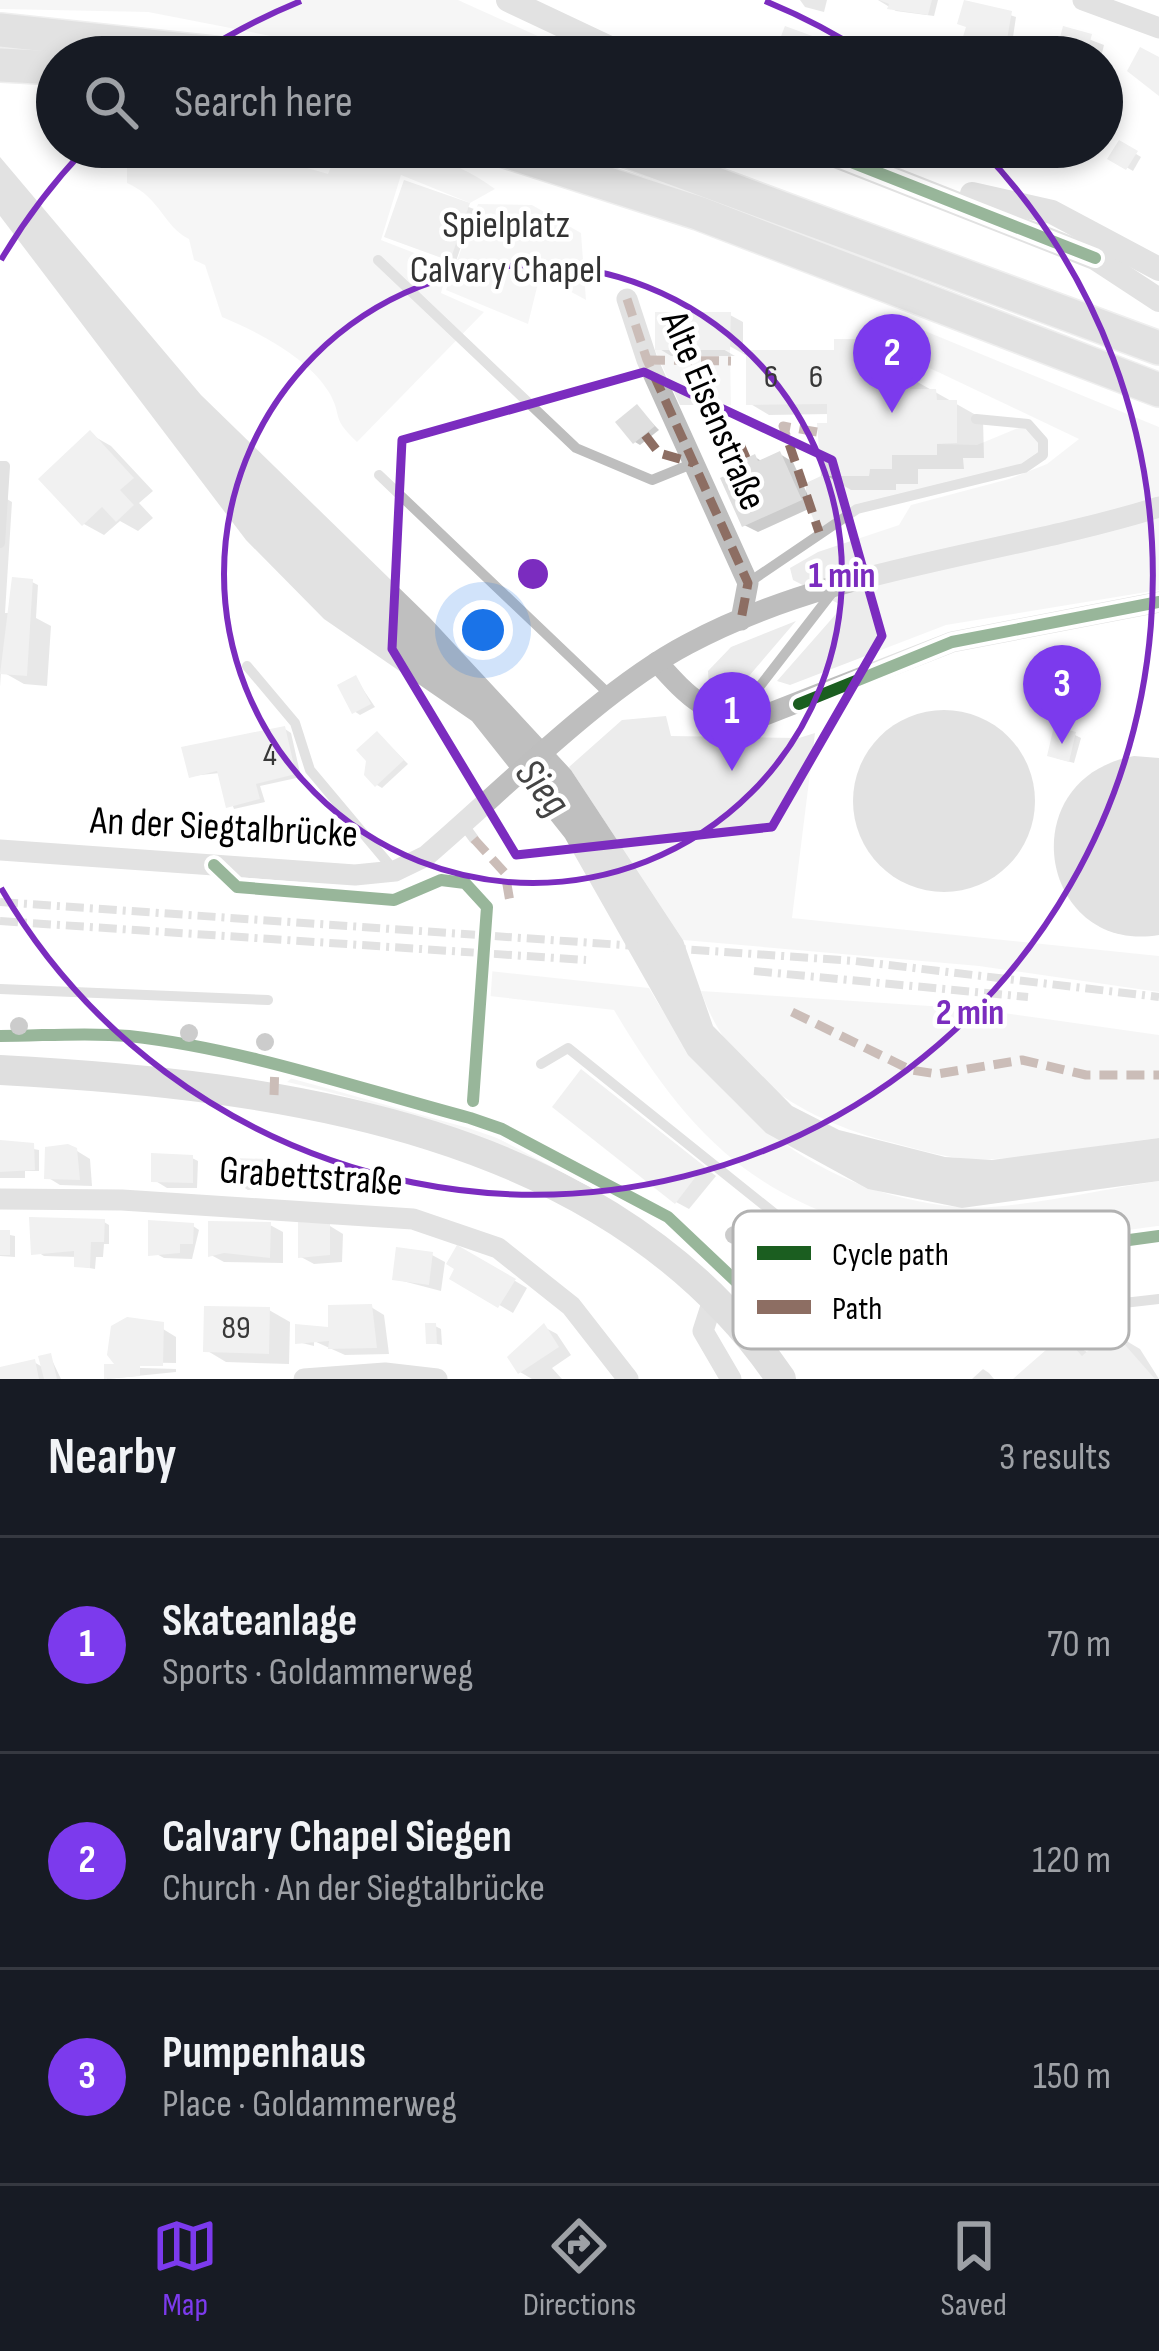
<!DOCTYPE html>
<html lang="en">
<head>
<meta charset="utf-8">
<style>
  :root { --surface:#171b24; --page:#242831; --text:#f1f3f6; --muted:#9ea1a6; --line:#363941; --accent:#7c3aed }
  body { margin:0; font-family:"Sofia Sans Condensed",sans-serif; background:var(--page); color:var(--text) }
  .you { position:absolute; left:483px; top:630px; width:42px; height:42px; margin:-30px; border:9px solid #fff; border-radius:50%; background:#1a73e8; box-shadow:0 0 0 18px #1a73e833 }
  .badge { display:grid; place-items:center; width:78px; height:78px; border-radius:50%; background:var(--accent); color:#fff; font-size:39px; font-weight:700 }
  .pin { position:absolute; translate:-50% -99px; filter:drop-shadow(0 3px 6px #0008) }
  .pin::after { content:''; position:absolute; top:63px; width:42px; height:36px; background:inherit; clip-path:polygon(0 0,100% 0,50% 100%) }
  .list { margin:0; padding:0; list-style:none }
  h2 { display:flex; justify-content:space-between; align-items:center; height:156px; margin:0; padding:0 48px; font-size:51px }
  h2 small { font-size:39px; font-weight:400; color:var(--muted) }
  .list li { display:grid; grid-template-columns:78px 1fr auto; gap:36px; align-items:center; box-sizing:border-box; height:216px; padding:0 48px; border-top:3px solid var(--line) }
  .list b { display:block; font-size:45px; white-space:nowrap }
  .list p { margin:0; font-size:39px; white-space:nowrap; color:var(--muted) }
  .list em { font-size:39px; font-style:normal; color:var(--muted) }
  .icon { flex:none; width:66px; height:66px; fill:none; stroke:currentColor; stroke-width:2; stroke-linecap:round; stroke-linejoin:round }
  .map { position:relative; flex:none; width:1159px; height:1379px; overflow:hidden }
  .search { position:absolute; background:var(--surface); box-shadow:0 6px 18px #0003; left:36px; right:36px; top:36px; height:132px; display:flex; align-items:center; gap:30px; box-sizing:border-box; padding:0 42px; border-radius:66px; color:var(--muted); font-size:45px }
  .sheet { height:804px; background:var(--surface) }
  nav { display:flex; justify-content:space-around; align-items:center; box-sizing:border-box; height:168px; border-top:3px solid var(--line); background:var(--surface); font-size:33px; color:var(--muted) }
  nav a { display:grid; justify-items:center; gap:6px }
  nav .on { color:var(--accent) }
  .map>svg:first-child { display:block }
  .green { fill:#ececec }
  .water { fill:#bfbfbf }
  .shadow { fill:#0003 }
  .building { fill:#dfdfdf }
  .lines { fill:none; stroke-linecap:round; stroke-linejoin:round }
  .trunk-casing { stroke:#dbdbdb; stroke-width:36 }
  .service { stroke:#bebebe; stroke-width:10 }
  .minor { stroke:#bebebe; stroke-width:21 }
  .tertiary { stroke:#bebebe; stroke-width:24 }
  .secondary { stroke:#b8b8b8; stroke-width:30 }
  .trunk { stroke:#bebebe; stroke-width:33 }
  .rail { stroke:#bebebe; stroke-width:8; stroke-dasharray:18 6 3 6; stroke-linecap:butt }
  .quiet { stroke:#8d6e63; stroke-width:9; stroke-dasharray:18 9; stroke-linecap:butt }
  .cycleway-casing { stroke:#fff; stroke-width:20 }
  .cycleway { stroke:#1b5e20; stroke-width:12 }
  .tree { fill:#8f8f8f }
  .marked { fill:none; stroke:#7b2cbf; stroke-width:9; stroke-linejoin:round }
  .ring { fill:none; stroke:#7b2cbf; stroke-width:6 }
  .labels { text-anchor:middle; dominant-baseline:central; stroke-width:9; stroke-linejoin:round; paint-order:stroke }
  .number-label { font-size:33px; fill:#383838 }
  .park-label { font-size:39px; fill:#333; stroke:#fff }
  .street-label { font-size:39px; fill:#000; stroke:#fff }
  .water-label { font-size:42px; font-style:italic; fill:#444; stroke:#fff }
  .key { fill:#fff; stroke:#b2b2b2; stroke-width:3 }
  .key-label { font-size:33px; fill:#000 }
  .centre { fill:#7b2cbf; stroke:#fff; stroke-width:6 }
  .ring-label { font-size:36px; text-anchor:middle; font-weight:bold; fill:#7b2cbf; stroke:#fff; stroke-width:9; stroke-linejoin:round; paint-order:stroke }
</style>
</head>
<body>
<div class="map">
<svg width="1159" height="1379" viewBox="0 0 1159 1379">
  <rect width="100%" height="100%" fill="#fff"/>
  <!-- green -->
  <g class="green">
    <polygon points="0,0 458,0 584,57 379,57 148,12 0,9"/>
    <path d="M115,147H235L328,174L339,147C394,147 451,155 495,189L470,203L401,175L381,240L448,266L441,293L484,312L357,442C330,416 343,418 330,394C309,358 258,332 222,317L205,265L194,260L189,239C163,226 161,198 127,183V167Z"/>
    <polygon points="478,204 532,205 581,233 586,300 540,275 528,324 446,290"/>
    <polygon points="891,317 1159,427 1159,590 946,625 790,685 777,681 843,606 793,580 790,568 818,552 899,525 911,505 1009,479 1047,464 1079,439 879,344"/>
    <polygon points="655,350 730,350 731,405 680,405"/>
    <polygon points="1028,424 1043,441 1043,455 1024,468 857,509 819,532 806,502 806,483 821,476 869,476 870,469 891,469 892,455 936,455 937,444 977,445"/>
    <polygon points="796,621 743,683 719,691 709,685 708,671 731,647"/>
    <polygon points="666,716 671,736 799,738 815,733 792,918 1159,956 1159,992 979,966 683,940 569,767 622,720"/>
    <path d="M490,971L649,988C719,1108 814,1193 958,1207C1005,1212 1108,1188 1159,1181V1229C1117,1234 1064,1259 1025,1259C998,1259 969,1249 943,1244C774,1215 700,1155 614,1010L489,996Z"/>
    <path d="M701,991L976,1009L1159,1035V1138C1104,1144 1049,1156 994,1159C959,1162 928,1152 894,1143C809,1122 731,1079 701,991Z"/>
    <path d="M294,1076L474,1127L647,1210L661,1224C542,1156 420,1112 287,1082Z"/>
  </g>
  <!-- water -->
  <g class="water">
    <polygon points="0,157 201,395 429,617 571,770 683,940 713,1026 792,1106 839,1130 945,1157 992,1160 1159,1138 1159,1181 962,1208 868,1189 766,1133 688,1055 565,838 472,721 324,619 246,540 0,216"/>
    <circle cx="944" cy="801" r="91"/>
    <path d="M1134,756L1159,758V935C1040,955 1009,779 1134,756Z"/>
  </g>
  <!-- shadow -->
  <g class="shadow">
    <polygon points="800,0 827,0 824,12 805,7"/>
    <polygon points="878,0 938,0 934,16 896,11"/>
    <polygon points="967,1 1016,17 1010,57 960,55 969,26 961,22"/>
    <polygon points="786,29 820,43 832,57 785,51"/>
    <polygon points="1065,30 1104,45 1101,57 1058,57"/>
    <polygon points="1120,144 1141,157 1133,171 1111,158"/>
    <polygon points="1042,147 1061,147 1062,158 1049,160"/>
    <polygon points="406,184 474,209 456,261 393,239"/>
    <polygon points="730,315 743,322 743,353 838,353 877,342 905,358 905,375 983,419 984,458 963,458 964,469 918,469 918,484 896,484 896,490 851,490 824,474 830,414 769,415 749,403 747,356 719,340 716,345 735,356 671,356 658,348"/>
    <polygon points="637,407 659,430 640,445 635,442"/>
    <polygon points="90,434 111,446 153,491 139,503 153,518 138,531 120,521 104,535 84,524"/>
    <polygon points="780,454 793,462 813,507 758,532 744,525 745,470 755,457 763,462"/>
    <polygon points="0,495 12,502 5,613 12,613 32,582 38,585 36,618 51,626 47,686 24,684 1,671 0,687"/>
    <polygon points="356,679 375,707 360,715 354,711"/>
    <polygon points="285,729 291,733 301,777 260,786 265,802 234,809 220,773 191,776"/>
    <polygon points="378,734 408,764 382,788 377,785"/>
    <polygon points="1075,735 1081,738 1074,763 1056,758"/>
    <polygon points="595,1081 716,1176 689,1209 676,1202"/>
    <polygon points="0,1143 39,1150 39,1171 25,1171 25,1178 0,1178"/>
    <polygon points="77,1151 90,1159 92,1186 60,1185 47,1177"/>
    <polygon points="192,1158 198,1161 197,1188 167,1188 154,1180"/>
    <polygon points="267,1162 272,1165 272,1186 248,1190 235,1182"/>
    <polygon points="104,1222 109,1225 109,1244 104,1244 103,1257 96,1257 95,1269 77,1266 77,1257 44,1256 31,1248"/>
    <polygon points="270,1225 283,1232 283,1263 224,1262 211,1255"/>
    <polygon points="193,1226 199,1230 192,1259 164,1258 151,1251"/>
    <polygon points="330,1226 343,1234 342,1262 314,1264 301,1257"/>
    <polygon points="0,1233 15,1236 15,1257 0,1256"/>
    <polygon points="468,1253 527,1288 513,1313 453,1277"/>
    <polygon points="432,1255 445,1262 441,1291 395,1279"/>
    <polygon points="371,1307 384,1315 389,1354 345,1355 314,1341 314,1346 298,1342"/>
    <polygon points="269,1310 290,1322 289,1364 226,1362 206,1350"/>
    <polygon points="435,1326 441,1329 442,1345 429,1342"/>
    <polygon points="544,1327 557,1334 571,1355 552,1368 562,1379 532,1379 520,1372"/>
    <polygon points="163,1329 176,1337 176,1363 117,1362"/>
    <polygon points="1113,1333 1140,1349 1159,1379 1017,1379 1063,1339 1089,1353"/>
    <polygon points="50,1356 61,1379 0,1379 0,1370 34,1362 44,1368"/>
    <polygon points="107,1367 176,1369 176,1372 107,1379"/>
    <polygon points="983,1369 989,1373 994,1379 972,1379"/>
  </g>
  <!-- building -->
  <g class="building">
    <polygon points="879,0 932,0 928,15 887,9 889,4"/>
    <polygon points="964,0 1012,11 1004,57 957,56 966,27 957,24"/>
    <polygon points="785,26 815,37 808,57 776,49"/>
    <polygon points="1063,26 1092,34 1086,57 1055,57"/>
    <polygon points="1140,47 1159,57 1159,96 1127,71"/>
    <polygon points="1119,140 1138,151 1126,170 1107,159"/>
    <polygon points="404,180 470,203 450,261 384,237"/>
    <polygon points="655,312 731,312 730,350 655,350"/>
    <polygon points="834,339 878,339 879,365 892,373 910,372 910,389 936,389 937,400 957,400 957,443 937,444 937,455 892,455 892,469 870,469 869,476 821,476 817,423 827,423 827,404 746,405 746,350 834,350"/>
    <polygon points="637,404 655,426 633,444 615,422"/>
    <polygon points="90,430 134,478 120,490 134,505 116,522 102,507 82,526 38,479"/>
    <polygon points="780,451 802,500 742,527 720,478 741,468 738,462 755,454 758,461"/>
    <polygon points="12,577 33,579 27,676 0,674"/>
    <polygon points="356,675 371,704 352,714 337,685"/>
    <polygon points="285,726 296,774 256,784 260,799 226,808 217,771 189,778 181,747"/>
    <polygon points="1054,726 1076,732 1069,762 1047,756"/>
    <polygon points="377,731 404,760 375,787 364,775 366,761 356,750"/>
    <polygon points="581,1069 704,1166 675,1204 552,1107"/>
    <polygon points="0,1140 34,1143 35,1170 0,1172"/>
    <polygon points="68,1144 77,1148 80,1180 44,1179 45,1147"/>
    <polygon points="151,1153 193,1155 193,1183 151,1182"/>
    <polygon points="233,1158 267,1159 267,1185 231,1184"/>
    <polygon points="29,1217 105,1219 104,1242 91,1242 90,1268 74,1267 74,1251 31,1255"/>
    <polygon points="148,1220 194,1223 193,1244 180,1244 180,1253 148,1256"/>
    <polygon points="208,1221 271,1222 270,1258 224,1253 208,1257"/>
    <polygon points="298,1222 330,1223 330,1255 298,1258"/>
    <rect x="0" y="1230" width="10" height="25"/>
    <polygon points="457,1245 516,1279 498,1308 449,1279 454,1269 446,1264"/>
    <polygon points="396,1247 433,1252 429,1285 392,1280"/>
    <polygon points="372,1304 377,1348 328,1349 329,1341 295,1344 295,1324 328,1327 328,1305"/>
    <polygon points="204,1306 270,1307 269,1354 203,1352"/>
    <polygon points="127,1317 164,1322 163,1366 140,1366 140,1376 104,1379 104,1364 114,1364 107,1355 111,1326"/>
    <polygon points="425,1323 436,1323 437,1344 426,1344"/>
    <polygon points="544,1323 559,1347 518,1374 507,1357"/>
    <polygon points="1112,1330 1155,1379 1013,1379 1063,1335 1082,1356"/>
    <polygon points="51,1353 57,1379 44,1379 38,1356"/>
    <polygon points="35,1359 39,1379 0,1379 0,1367"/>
  </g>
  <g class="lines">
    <defs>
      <g id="trunk">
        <polyline points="0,30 250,57"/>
        <polyline points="0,65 57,68"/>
        <polyline points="493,147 698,213 1159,390"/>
        <polyline points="616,147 1159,348"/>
      </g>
    </defs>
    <!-- trunk casing -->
    <use href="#trunk" class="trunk-casing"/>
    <!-- service -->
    <g class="service">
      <polyline points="378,260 576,448 652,480 694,463"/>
      <polyline points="0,466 5,466 0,543"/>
      <polyline points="379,475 611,696"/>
      <polyline points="748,583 857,509 1024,468 1043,455 1043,441 1028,424 976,419"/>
      <polyline points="247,666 295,723 310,770 393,869"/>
      <polyline points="736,717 835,589"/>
      <polyline points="463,824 474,839"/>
      <polyline points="0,989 268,1000"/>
      <polyline points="541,1064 568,1048 865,1286 922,1326 1159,1299"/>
      <polyline points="761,1349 865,1286"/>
    </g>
    <!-- minor -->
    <g class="minor">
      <polyline points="1083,0 1159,28"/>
      <polyline points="627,299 647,360 748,583 741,620"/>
      <path d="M657,662C688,697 711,721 760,717L952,642L1159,602"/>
      <path d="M0,850L355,875L395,871L426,856C502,791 602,689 688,644C831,567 1005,555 1159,507"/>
      <polyline points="0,1199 122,1200 413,1219 498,1248 571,1306 628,1379"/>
      <polyline points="714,1297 703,1331 731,1379"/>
      <polyline points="304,1379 385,1373 437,1379"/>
    </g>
    <!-- tertiary -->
    <g class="tertiary">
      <polyline points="508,0 629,57"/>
      <polyline points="813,147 1095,258 1159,300"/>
      <polyline points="972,194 1052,212 1159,269"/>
    </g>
    <!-- secondary -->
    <path class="secondary" d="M0,1070C279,1085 611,1127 781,1379"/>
    <!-- trunk -->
    <use href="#trunk" class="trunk"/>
    <!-- rail -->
    <g class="rail">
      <polyline points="0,902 855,961 1159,997"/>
      <polyline points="0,921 586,960"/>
      <polyline points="754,971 1028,997"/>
    </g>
    <!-- quiet -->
    <g class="quiet">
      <polyline points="627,299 647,360 748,583 741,620"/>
      <polyline points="647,360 731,361"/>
      <polyline points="817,432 783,426 819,532"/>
      <polyline points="645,435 659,453 694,463"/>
      <polyline points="740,444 746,458"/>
      <polyline points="474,839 505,873 510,902"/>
      <polyline points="792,1012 911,1070 937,1074 1022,1060 1086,1075 1159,1075"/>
      <polyline points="274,1095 275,1062"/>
    </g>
    <defs>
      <g id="cycleway">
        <polyline points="813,147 1095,258"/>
        <polyline points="799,704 952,642 1159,602"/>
        <polyline points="214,865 237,887 394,900 441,880 465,883 487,907 473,1101"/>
        <path d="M0,1036C42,1036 87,1032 129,1036C245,1049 357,1088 470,1118L502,1129L668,1217L763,1307L789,1310L889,1252L1020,1266L1100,1244L1159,1236"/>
      </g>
    </defs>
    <!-- cycleway casing -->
    <use href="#cycleway" class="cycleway-casing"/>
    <!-- cycleway -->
    <use href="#cycleway" class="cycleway"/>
  </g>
  <!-- trees -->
  <g class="tree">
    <circle cx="19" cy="1026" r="9"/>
    <circle cx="189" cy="1033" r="9"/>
    <circle cx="265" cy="1042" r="9"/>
    <circle cx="734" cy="1235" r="9"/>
  </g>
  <!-- marked area -->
  <path d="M0 0H1159V1379H0ZM644,372L832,460L882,636L772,827L516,855L392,649L402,440Z" fill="#fff" fill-opacity=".55" fill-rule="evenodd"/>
  <path class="marked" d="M644,372L832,460L882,636L772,827L516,855L392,649L402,440Z"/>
  <!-- distance rings -->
  <g class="ring">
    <circle cx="533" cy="574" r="309"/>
    <path d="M1 260A618 618 0 0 1 85 149M196 56A618 618 0 0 1 301 1M765 1A618 618 0 0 1 870 56M981 149A618 618 0 1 1 1 888"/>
  </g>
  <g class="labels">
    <!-- number labels -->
    <g class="number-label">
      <text x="771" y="377">6</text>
      <text x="816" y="377">6</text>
      <text x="270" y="755">4</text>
      <text x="236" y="1328">89</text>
    </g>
    <!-- park labels -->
    <g class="park-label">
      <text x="506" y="225">Spielplatz<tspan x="506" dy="45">Calvary Chapel</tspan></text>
    </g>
    <!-- street labels -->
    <g class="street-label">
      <text transform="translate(713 411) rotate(67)">Alte Eisenstraße</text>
      <text transform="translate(224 828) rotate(3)">An der Siegtalbrücke</text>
      <text transform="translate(311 1177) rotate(4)">Grabettstraße</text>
    </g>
    <!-- water labels -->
    <g class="water-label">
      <text transform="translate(542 788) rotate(51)">Sieg</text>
    </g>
  </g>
  <!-- legend -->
  <rect x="733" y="1211" width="396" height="138" rx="18" class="key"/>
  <rect x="757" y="1246" width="54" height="14" fill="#1b5e20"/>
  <rect x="757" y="1300" width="54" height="14" fill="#8d6e63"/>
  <g class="key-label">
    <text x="832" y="1265">Cycle path</text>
    <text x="832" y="1319">Path</text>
  </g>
  <circle cx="533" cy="574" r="18" class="centre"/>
  <g class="ring-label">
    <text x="842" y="587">1 min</text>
    <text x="970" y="1024">2 min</text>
  </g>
</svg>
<div class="you"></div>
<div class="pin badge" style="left:732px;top:771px">1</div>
<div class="pin badge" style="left:892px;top:413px">2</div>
<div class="pin badge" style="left:1062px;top:744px">3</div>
<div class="search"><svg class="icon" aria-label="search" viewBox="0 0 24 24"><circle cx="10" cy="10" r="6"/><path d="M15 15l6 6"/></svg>Search here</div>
</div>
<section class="sheet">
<h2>Nearby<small>3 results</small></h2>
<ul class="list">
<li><span class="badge">1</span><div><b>Skateanlage</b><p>Sports · Goldammerweg</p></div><em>70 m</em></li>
<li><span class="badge">2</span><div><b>Calvary Chapel Siegen</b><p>Church · An der Siegtalbrücke</p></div><em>120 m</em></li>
<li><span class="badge">3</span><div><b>Pumpenhaus</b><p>Place · Goldammerweg</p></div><em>150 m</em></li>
</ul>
</section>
<nav>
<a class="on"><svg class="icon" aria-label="map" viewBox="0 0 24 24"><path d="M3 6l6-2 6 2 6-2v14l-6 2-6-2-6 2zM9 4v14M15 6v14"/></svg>Map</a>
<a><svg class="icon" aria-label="directions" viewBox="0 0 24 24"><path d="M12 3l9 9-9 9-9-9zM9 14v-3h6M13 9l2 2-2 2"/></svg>Directions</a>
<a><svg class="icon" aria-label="saved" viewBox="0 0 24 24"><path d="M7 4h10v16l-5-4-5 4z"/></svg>Saved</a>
</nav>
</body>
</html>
